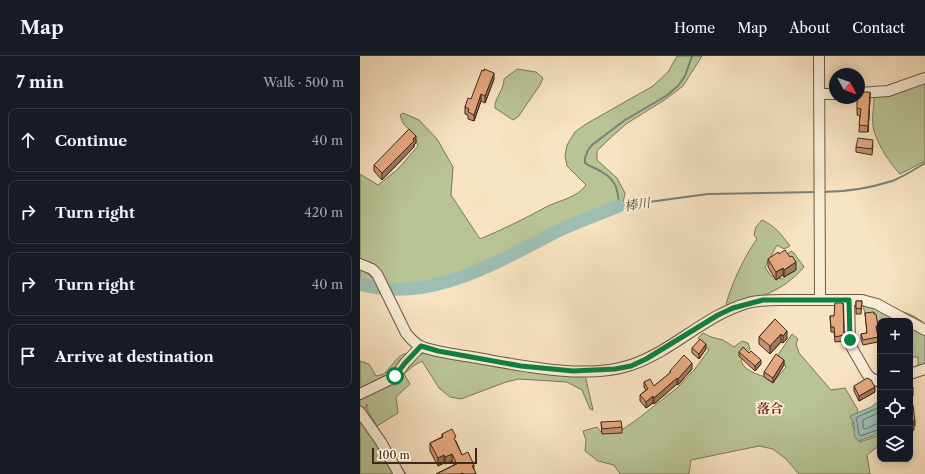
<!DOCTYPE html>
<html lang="en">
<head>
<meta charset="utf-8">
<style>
  :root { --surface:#171b24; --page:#20242c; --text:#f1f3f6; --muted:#9ea1a6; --line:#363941 }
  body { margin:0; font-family:"Libre Caslon Text","Noto Serif JP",serif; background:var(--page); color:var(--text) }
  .controls { position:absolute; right:12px; bottom:12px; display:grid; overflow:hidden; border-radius:8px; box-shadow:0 2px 10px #0003 }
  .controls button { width:36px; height:36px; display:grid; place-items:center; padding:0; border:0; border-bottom:1px solid var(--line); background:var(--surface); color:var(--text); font:20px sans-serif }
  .compass { position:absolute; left:469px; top:12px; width:36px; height:36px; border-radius:50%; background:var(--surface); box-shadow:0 2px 10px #0003; rotate:131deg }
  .scale { position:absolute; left:12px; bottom:10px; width:105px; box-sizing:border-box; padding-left:4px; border:2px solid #3f281a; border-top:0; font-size:11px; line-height:14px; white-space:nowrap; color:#3f281a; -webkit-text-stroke:3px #faedd7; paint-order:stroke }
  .stop { position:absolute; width:12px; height:12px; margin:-9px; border:3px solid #0b8043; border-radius:50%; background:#fff }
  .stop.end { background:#0b8043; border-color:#fff; box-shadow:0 1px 4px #0008 }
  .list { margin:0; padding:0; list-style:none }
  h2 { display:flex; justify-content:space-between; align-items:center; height:52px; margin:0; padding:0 16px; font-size:17px }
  h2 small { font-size:13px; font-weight:400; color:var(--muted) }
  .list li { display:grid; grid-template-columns:26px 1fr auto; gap:12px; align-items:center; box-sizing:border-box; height:64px; margin:0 8px 8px; padding:0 8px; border:1px solid var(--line); border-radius:8px }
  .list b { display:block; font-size:15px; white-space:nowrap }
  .list em { font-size:13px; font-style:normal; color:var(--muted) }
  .icon { flex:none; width:22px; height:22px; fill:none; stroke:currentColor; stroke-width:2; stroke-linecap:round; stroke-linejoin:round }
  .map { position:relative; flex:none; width:565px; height:418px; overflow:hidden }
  header { display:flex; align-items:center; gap:24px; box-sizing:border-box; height:56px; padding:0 20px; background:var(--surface); border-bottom:1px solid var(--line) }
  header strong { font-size:19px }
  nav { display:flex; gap:22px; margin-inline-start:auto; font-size:14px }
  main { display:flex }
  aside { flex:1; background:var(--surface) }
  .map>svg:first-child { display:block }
  .green { fill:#b9c496; stroke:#7c7658 }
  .water { fill:#9dbeb3; stroke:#778276 }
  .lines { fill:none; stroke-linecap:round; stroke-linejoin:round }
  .shore { stroke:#6e7366; stroke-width:1 }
  .stream { stroke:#778276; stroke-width:2 }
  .river { stroke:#9dbeb3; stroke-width:13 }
  .minor-casing { stroke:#6d5744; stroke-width:12 }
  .minor { stroke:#faedd7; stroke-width:10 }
  .wall { fill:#c5916e; stroke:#3f281a }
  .shaded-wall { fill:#a0765a; stroke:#3f281a }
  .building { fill:#e5a980; stroke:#3f281a }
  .route { stroke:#0b8043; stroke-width:5 }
  .labels { text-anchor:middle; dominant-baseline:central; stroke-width:4; stroke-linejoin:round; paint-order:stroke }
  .water-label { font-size:13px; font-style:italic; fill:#564e40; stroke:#faedd7 }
  .neighbourhood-label { font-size:13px; font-weight:bold; fill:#7a1f14; stroke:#faedd7 }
</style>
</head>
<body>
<header>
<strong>Map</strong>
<nav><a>Home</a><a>Map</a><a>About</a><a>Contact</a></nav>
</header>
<main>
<aside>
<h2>7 min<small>Walk · 500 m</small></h2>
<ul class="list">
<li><svg class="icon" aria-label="ahead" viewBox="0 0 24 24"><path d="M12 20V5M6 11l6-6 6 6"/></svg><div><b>Continue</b></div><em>40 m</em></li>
<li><svg class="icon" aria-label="right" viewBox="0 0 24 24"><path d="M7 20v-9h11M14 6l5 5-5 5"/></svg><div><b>Turn right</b></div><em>420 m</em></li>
<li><svg class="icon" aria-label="right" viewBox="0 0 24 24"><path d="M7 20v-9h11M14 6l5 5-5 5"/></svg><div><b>Turn right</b></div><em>40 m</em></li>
<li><svg class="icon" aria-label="arrive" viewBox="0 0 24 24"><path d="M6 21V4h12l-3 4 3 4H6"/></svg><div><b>Arrive at destination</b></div></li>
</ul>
</aside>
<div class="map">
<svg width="565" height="418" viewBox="0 0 565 418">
  <rect width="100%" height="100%" fill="#f8e3c2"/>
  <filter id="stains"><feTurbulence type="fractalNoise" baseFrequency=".005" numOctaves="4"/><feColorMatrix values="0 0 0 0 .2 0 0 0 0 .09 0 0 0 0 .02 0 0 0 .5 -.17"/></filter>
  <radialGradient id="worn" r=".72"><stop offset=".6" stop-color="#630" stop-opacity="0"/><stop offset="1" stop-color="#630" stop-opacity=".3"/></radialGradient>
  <!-- green -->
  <g class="green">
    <path d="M317,0H342L323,30L306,43L266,68L247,85L237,95V104L257,122L265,137L263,147L260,152L203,176L139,210L118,219L74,230L32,238L22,218L0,205V118L18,129L38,113L58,90L54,79L43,67L40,59L43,57L59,64L77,83L93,111L91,139L120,183C144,173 166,162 188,150C201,144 218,141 226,129L207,110L205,100L207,89L215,76L226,68L293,30L308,16Z"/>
    <path d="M157,13L176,16L183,22L180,29L158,61L153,64L135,52C134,42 144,35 144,23Z"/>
    <path d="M565,20V105L540,118C529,106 519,91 514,75C511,64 514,51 514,40Z"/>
    <path d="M402,164C415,170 421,178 430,190L424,193L417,189L405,211L411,220L422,223L434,213L426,199L431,195L434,197L444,211C424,235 397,243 368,251L366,248C372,227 384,201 397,183L394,179L396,171Z"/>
    <path d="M0,214C8,217 12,220 16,227L15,229L0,225Z"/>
    <path d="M503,249C523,252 549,253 565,268V310L558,311V301H550V265H520V293L519,267L511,259L505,258Z"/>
    <path d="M343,277L351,281L363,284L374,291L382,285L388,287L390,293L381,305C385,317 404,320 415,324L426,311L418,299L432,278L438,283L436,288L439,297L471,334L485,332L498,354L492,368L500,386L520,379V389L507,399L510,418H439L426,403L413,393L399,390L331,404L329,418H260L254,409L238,405L225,395L226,384L223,375L237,371L241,376L260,375L275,365L317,332L334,314L349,294L338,282Z"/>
    <polygon points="60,297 225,319 233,354 230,353 222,334 207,326 159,323 146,326 101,343 90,341 79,332 62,305 53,310 44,318 50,328 36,341 38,357 17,370 7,354 7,348 4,355 46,418 0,418 0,305 9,308 16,320 24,318 38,302 43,298"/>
  </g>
  <!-- water -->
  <path class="water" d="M516,347H520V376L515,379L499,385C492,380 495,376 494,369C494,366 491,363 490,360L511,351Z"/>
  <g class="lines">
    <!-- shore -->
    <g class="shore">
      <path d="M520,351L497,361L496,363C499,369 497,375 500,380L520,373"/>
      <polyline points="520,356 503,364 503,372 506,373 516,368 520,368"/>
    </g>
    <!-- stream -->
    <g class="stream">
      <path d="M332,0L325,20L318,30L306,40L265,64L232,89L228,94L225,102V107C230,111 236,112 242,116C257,125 258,134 259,150L348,138L457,136"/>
      <path d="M463,136C486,136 510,132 532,125C543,121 555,113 565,107"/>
    </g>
    <!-- river -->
    <path class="river" d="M0,228C70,249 140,204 200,174C220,165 239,158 259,150"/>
    <defs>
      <g id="minor">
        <polyline points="459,0 460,244"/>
        <polyline points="499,37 528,35 565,22"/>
        <polyline points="460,38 475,38"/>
        <path d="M0,208L12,213L17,218L46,277C51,283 55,288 62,291C80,297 100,299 118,302C163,310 227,324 271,309C313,295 345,259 388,247C402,243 418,244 433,244C456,244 479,244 502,244L517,248L548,265"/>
        <polyline points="489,244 490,284 492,292 507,318 511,322 520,326"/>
        <polyline points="550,266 565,274"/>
        <polyline points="550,318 565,313"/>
        <polyline points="0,338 35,321 45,307 61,290"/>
        <polyline points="0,356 21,386 39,418"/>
      </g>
    </defs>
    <!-- minor casing -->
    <use href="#minor" class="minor-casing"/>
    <!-- minor -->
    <use href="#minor" class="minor"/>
  </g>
  <!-- wall -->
  <g class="wall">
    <polygon points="134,23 125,47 121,45 114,65 108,63 108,59 105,58 105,51 111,43"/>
    <polygon points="510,43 508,76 499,76 500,60 497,59 497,52"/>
    <polygon points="56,87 54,89 54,91 22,124 14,115 14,109"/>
    <polygon points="513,89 512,99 496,96 496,91"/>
    <polygon points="408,203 436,214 424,221 423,219 416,224 408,211"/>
    <polygon points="496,245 502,245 501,258 496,258"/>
    <polygon points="483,247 484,285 475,286 474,276 471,276 470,260 474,260"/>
    <polygon points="505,257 518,270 518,275 517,275 518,281 518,286 503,289 501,283 501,278 507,277"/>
    <polygon points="415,263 427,283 423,287 421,286 410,298 399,288 399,281"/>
    <polygon points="332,292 346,293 339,303 332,297"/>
    <polygon points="379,296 401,308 395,315 379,300"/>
    <polygon points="424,309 413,327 404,321 404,316"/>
    <polygon points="332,313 318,329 317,328 294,348 293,347 286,352 280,345 280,339 286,334 284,332 284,326 294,330 310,317 310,315"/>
    <polygon points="550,322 553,333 553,340 550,340"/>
    <polygon points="494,330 515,336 499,345 494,335"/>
    <polygon points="550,350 555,365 555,370 554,370 554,374 550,375"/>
    <polygon points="241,366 262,371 262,377 242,378"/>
    <polygon points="82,378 96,385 102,399 114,415 116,418 76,418 94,409 92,405 85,408 84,407 78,410 70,395 70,387 82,381"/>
  </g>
  <!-- shaded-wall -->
  <g class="shaded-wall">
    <polygon points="134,17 134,23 125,47 125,40"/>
    <polygon points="510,36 510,43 508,76 508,70"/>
    <polygon points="121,38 121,45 114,65 114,59"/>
    <polygon points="56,80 56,87 54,89 54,91 22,124 22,117"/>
    <polygon points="436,206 436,214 424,221 424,214"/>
    <polygon points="423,212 423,219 416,224 416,216"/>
    <polygon points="427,275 427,283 423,287 423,280"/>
    <polygon points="421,278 421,286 410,298 410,290"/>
    <polygon points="346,288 346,293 339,303 339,298"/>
    <polygon points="401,304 401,308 395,315 395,310"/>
    <polygon points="424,304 424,309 413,327 413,322"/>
    <polygon points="332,307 332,313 318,329 318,323"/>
    <polygon points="317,322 317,328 294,348 294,342"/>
    <polygon points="515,331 515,336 499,345 499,340"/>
    <polygon points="293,340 293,347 286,352 286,346"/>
    <polygon points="92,398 92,405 85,408 85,401"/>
    <polygon points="84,399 84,407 78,410 78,402"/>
    <polygon points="114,409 114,416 112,410"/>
  </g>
  <!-- building -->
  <g class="building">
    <polygon points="124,13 134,17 125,40 121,38 114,59 108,56 109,53 105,51 108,42 111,43 122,14 124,15"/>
    <polygon points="499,36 510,36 508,70 499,69 501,53 497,52 497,42 499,42"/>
    <polygon points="49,73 56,80 53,83 54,85 22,117 14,109"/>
    <polygon points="498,82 513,84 512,93 496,91"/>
    <polygon points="425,194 430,201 432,200 436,206 424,214 423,212 416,216 408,203 418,196 419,198"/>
    <polygon points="496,245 502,245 501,253 496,252"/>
    <polygon points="475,247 483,247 484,279 475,281 474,271 471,271 470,260 474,260"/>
    <polygon points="514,256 514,258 516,258 518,270 516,270 518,281 503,284 501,278 507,277 505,257"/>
    <polygon points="415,263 427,275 423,280 421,278 410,290 399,281"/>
    <polygon points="340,283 346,288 339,298 332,292"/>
    <polygon points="383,291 389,297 391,295 401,304 395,310 379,296"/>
    <polygon points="416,298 424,304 413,322 404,316"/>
    <polygon points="324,299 332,307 318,323 317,322 294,342 293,340 286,346 280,339 288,333 284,326 290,323 294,330 311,316 310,315"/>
    <polygon points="507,322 511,324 515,331 499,340 494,330"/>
    <polygon points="550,322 551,322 553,333 550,333"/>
    <polygon points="553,349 555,365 553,365 554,369 550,370 550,350"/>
    <polygon points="261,365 262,371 242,373 241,366"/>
    <polygon points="92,373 96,381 94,382 102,399 108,396 114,409 112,410 116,417 113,418 103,418 103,417 100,418 76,418 97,408 92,398 85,401 84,399 78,402 70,387 83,381 82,378"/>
  </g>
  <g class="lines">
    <!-- route -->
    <polyline class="route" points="35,320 45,307 61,290 78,295 161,310 213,315 255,313 271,310 286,303 358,259 373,252 403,244 489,244 490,284"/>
  </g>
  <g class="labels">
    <!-- water labels -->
    <g class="water-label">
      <text transform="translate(277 148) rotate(-9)">棒川</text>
    </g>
    <!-- neighbourhood labels -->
    <g class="neighbourhood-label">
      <text x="410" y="352">落合</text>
    </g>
  </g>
  <rect width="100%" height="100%" filter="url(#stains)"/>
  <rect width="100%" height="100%" fill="url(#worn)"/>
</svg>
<div class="controls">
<button>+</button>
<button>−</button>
<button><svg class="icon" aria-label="locate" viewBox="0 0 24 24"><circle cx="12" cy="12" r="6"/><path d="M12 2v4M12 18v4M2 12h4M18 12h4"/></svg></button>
<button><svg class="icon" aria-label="layers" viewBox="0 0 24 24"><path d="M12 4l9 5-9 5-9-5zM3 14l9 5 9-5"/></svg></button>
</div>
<svg class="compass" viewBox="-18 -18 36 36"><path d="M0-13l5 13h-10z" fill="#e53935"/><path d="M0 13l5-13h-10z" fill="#9ea1a6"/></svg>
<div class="scale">100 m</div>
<div class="stop" style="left:35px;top:320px"></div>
<div class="stop end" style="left:490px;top:284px"></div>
</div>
</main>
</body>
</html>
